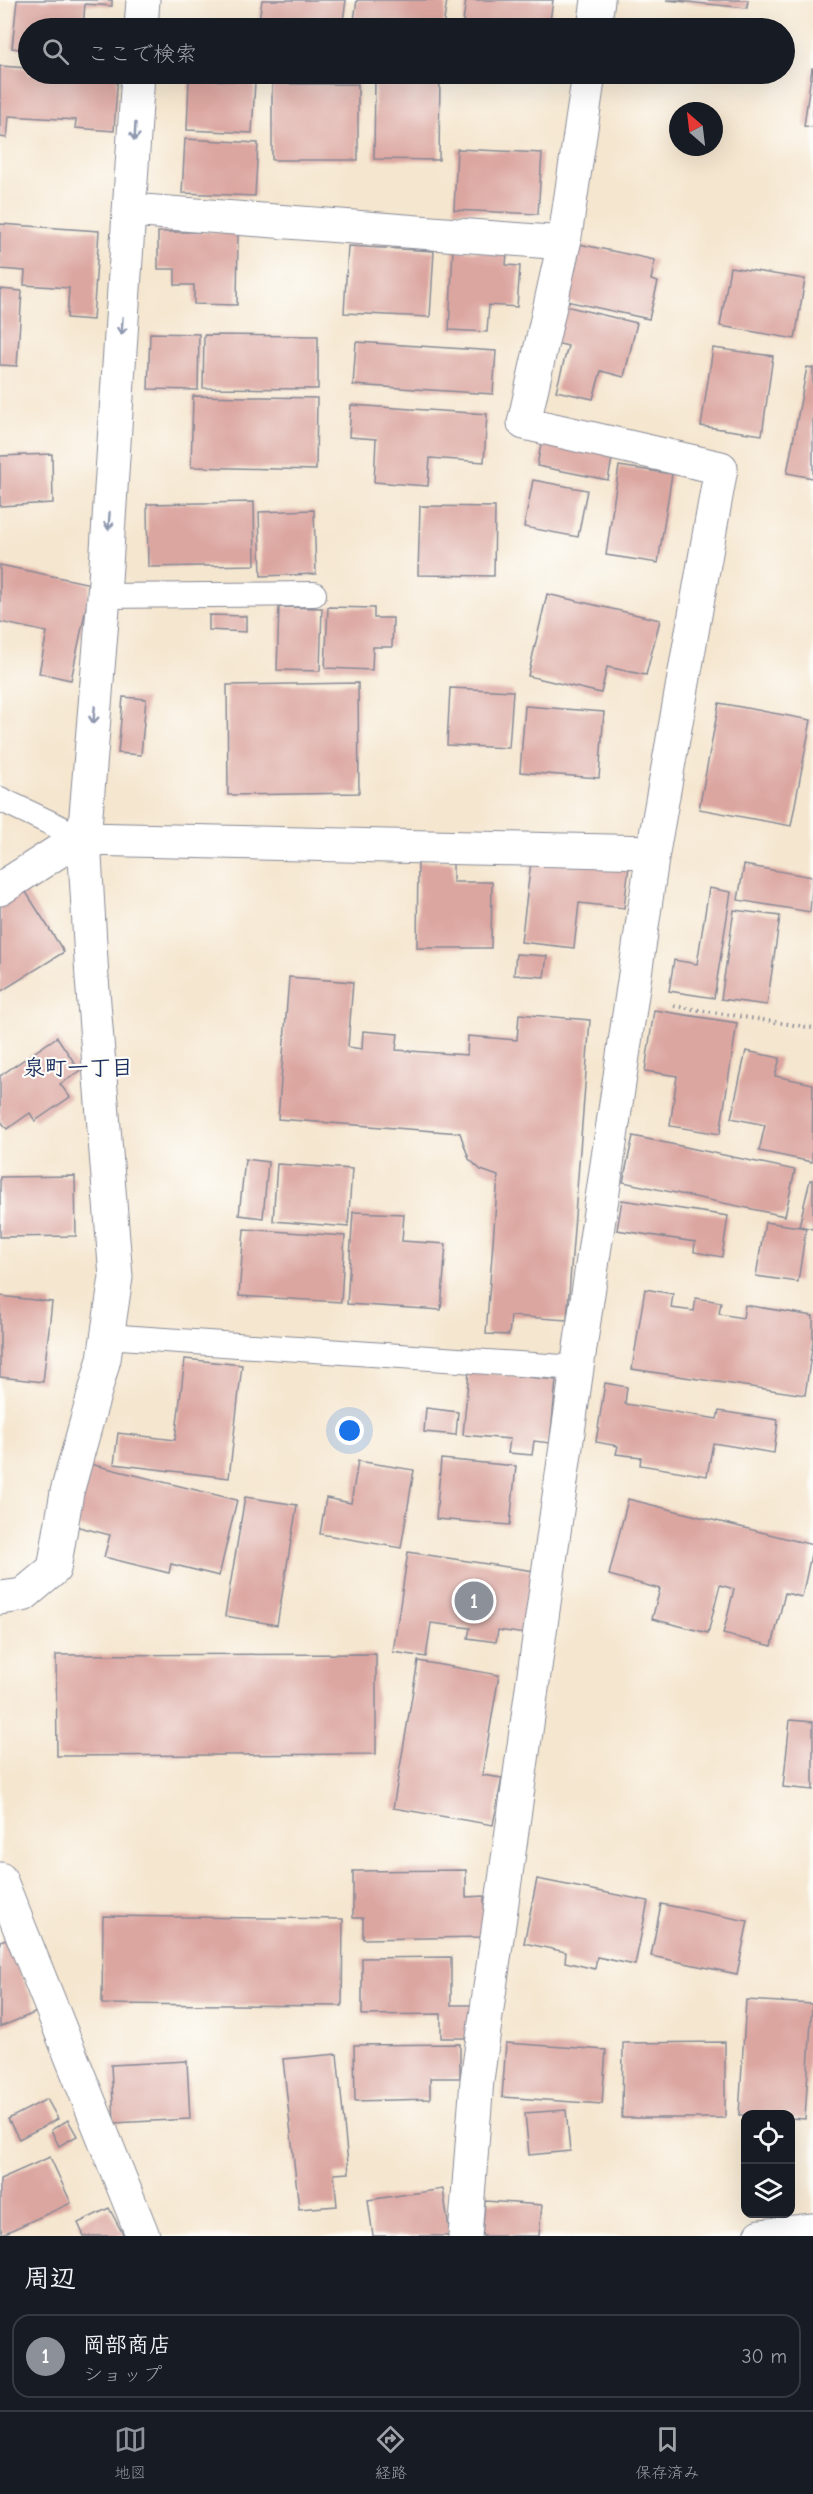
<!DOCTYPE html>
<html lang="ja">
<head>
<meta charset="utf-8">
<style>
  :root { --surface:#171b24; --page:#242831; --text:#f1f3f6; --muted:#9ea1a6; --line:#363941; --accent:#8c9099 }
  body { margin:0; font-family:"Comic Neue","Klee One",sans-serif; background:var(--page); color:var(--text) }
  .controls { position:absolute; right:18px; bottom:18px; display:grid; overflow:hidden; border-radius:12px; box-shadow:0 6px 24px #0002 }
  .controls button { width:54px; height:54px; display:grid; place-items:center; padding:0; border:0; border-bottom:2px solid var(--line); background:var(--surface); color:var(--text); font:30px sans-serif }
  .compass { position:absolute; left:669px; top:102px; width:54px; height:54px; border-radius:50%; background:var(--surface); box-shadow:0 6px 24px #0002; rotate:332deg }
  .you { position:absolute; left:350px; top:1431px; width:21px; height:21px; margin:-15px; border:4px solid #fff; border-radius:50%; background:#1a73e8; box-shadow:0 0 0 9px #1a73e833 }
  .badge { display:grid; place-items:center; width:39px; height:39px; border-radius:50%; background:var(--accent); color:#fff; font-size:20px; font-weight:700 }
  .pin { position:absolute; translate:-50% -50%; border:3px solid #fff; box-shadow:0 2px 6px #0006 }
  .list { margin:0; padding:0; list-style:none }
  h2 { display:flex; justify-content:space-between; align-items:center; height:78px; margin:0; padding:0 24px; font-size:26px }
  h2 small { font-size:20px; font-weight:400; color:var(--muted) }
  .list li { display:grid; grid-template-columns:39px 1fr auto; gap:18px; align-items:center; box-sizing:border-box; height:84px; margin:0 12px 12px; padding:0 12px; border:2px solid var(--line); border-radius:18px }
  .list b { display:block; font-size:22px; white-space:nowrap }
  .list p { margin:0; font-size:20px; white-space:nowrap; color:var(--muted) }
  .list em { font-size:20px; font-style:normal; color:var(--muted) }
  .icon { flex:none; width:33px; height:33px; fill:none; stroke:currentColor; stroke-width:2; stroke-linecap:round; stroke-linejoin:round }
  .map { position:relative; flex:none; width:813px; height:2236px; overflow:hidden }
  .search { position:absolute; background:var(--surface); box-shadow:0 6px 24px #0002; left:18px; right:18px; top:18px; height:66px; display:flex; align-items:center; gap:15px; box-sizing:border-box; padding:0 21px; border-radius:33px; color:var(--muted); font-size:22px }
  .sheet { height:174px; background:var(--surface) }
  nav { display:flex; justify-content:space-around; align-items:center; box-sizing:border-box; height:84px; border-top:2px solid var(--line); background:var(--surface); font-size:16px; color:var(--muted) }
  nav a { display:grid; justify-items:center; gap:3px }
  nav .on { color:var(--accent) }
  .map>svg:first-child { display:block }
  .building { fill:#dca6a0 }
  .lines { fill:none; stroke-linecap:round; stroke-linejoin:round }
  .service-casing { stroke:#888a96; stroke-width:26 }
  .minor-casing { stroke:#888a96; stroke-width:35 }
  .path { stroke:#888a96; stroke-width:4; stroke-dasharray:1.5 4.5; stroke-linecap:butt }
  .service { stroke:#fff; stroke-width:24 }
  .minor { stroke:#fff; stroke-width:33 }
  .oneway { stroke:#8d97ae }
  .labels { text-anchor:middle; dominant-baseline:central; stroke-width:4.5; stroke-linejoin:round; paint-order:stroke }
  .neighbourhood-label { font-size:22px; font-weight:bold; fill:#1b2f5e; stroke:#fdfcf7 }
</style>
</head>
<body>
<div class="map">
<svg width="813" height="2236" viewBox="0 0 813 2236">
  <rect width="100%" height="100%" fill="#fdfcf7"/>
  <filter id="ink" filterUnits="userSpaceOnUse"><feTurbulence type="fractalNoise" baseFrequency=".0167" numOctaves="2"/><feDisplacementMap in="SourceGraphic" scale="12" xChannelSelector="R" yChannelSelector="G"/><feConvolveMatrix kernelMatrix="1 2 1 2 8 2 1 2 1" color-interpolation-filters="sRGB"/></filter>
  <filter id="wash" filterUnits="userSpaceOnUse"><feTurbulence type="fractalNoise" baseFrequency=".008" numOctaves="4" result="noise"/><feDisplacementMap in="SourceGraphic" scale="24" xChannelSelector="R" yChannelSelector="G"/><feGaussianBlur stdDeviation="1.35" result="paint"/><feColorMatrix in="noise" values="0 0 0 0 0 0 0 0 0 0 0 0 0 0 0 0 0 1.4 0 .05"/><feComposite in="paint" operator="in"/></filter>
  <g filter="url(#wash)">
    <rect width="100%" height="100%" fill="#f5e6cf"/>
    <g id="blocks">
      <!-- building -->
      <g class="building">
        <polygon points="17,0 112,0 112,6 85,4 83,28 28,28 28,50 12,48"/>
        <polygon points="262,0 346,0 343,21 315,17 313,28 259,20"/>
        <polygon points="357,0 447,0 443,28 421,28 354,20"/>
        <polygon points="466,0 553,0 549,28 462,28"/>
        <polygon points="666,0 748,0 747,8"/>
        <polygon points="0,66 28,68 28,74 118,74 114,131 75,128 76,120 9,116 7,138 0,137"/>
        <polygon points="812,68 813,68 813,127 804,126"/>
        <polygon points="375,74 440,74 439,160 374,159"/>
        <polygon points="189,79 255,82 252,133 187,130"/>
        <rect x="272" y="84" width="86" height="76"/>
        <polygon points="185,139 258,143 255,196 182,193"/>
        <polygon points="457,149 542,153 538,214 454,210"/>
        <polygon points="0,224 99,231 93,320 67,318 69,288 24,285 25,271 0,269"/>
        <polygon points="158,232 238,232 237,305 194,304 194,285 175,285 175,269 158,269"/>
        <polygon points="579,244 655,260 651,280 658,282 649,319 566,301"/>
        <polygon points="348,246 434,251 430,317 344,313"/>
        <polygon points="453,250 507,253 506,265 520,266 517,307 489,305 487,332 449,330"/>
        <polygon points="730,267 805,279 795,339 720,326"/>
        <polygon points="0,289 22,291 17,366 0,365"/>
        <polygon points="557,304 637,323 624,377 601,371 593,399 556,391 568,346 548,341"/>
        <polygon points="150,333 199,334 198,390 148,389"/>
        <polygon points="204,335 318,336 318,389 203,388"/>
        <polygon points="356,342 496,351 493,394 353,385"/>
        <polygon points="713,348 773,356 762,435 701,426"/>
        <polygon points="807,367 813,368 813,478 787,473"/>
        <polygon points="193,396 317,398 316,470 191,467"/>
        <polygon points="351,405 487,414 484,462 430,458 428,486 374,482 376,439 349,437"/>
        <polygon points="542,439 613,454 608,480 537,466"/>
        <polygon points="52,454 53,503 0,506 0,456"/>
        <polygon points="619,466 672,474 658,563 606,555"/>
        <polygon points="533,480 587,490 578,537 524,527"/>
        <polygon points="254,502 255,565 148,567 147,504"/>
        <polygon points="420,506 495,507 494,576 418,575"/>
        <polygon points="314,510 316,574 261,576 259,512"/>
        <polygon points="0,565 91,584 71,680 39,673 47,632 0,622"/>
        <polygon points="547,594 660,620 646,675 607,667 601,693 528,676"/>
        <polygon points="279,607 322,608 320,671 277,670"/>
        <polygon points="328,607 374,608 374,618 393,618 392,647 373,647 372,670 325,668"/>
        <polygon points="209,615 246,616 246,632 209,630"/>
        <polygon points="358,683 359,793 228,795 227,685"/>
        <polygon points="450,688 513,691 509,748 447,745"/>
        <polygon points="123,697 146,699 141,755 118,753"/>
        <polygon points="719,703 811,720 791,826 699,809"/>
        <polygon points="525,706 604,712 599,778 520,772"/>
        <polygon points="532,854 629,866 624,908 579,903 574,948 521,942"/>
        <polygon points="418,862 453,862 453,882 492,882 491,948 417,948"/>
        <polygon points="744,865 813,877 810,912 738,900"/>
        <polygon points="709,888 731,892 714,998 669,991 674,960 697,964"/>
        <polygon points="24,889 64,952 0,992 0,904"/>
        <polygon points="734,910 780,916 767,1005 721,999"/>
        <polygon points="516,954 547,956 544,977 514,975"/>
        <polygon points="289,977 353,982 348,1047 362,1049 363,1031 398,1034 396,1050 467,1055 468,1036 517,1040 519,1014 590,1020 567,1320 511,1316 509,1335 486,1334 498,1176 481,1170 469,1159 460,1133 278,1119"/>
        <polygon points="654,1010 737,1023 720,1134 670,1126 677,1076 645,1071"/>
        <polygon points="57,1037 80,1071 60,1084 70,1097 35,1121 30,1113 7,1129 0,1120 0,1076"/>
        <polygon points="746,1051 780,1058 775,1076 813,1084 812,1162 759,1151 765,1125 731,1118"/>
        <polygon points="633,1136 795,1170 785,1216 623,1182"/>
        <polygon points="245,1159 268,1162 263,1218 239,1215"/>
        <polygon points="277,1164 352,1169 348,1227 273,1221"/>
        <polygon points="75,1176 76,1236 0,1237 0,1177"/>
        <polygon points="810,1180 813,1180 813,1229 799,1226"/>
        <polygon points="622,1200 728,1216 722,1257 694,1252 695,1242 617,1230"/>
        <polygon points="353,1212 404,1214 402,1241 446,1244 441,1310 347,1304"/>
        <polygon points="765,1222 806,1228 798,1282 756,1276"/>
        <polygon points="244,1229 345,1236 341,1302 239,1296"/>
        <polygon points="645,1289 673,1294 671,1308 694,1311 696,1298 721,1302 719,1314 743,1318 745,1305 813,1316 813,1342 805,1395 632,1369"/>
        <polygon points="0,1296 52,1302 43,1382 0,1377"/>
        <polygon points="185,1359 242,1365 229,1478 114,1464 118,1433 175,1440"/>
        <polygon points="469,1371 556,1380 550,1443 534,1441 532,1455 508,1453 510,1439 463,1435"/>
        <polygon points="605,1383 627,1387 625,1404 717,1419 719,1411 778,1420 774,1453 713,1443 707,1476 640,1465 641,1457 616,1454 618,1446 596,1442"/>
        <polygon points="426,1408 458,1412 456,1435 424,1432"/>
        <polygon points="441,1459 516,1466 510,1525 436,1519"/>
        <polygon points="358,1461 414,1470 401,1548 320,1534 326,1498 351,1503"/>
        <polygon points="90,1464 237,1500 219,1576 171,1564 169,1573 104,1557 110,1535 75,1526"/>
        <polygon points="245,1497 297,1505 277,1625 225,1616"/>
        <polygon points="628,1499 813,1545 802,1597 785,1593 772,1646 723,1634 734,1589 720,1585 708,1633 652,1619 660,1589 609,1575"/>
        <polygon points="408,1552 534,1571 525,1634 498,1630 496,1642 468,1638 470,1628 431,1623 426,1657 393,1652"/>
        <polygon points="376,1654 376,1754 57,1756 56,1655"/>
        <polygon points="418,1661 499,1675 482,1775 502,1778 493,1825 393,1808"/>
        <polygon points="790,1720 813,1722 813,1790 783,1787"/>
        <polygon points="466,1870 466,1897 484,1896 485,1937 363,1939 363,1918 353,1918 353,1871"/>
        <polygon points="537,1879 648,1901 635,1965 597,1957 595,1969 565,1962 566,1952 524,1943"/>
        <polygon points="661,1904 748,1921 737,1974 651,1956"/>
        <polygon points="103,1916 343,1919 342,2006 102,2004"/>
        <polygon points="6,1939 37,2012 0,2027 0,1941"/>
        <polygon points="451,1957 451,2005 471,2005 470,2038 441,2038 441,2014 362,2015 362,1958"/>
        <polygon points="746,2000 812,2004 805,2119 790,2118 790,2114 739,2115"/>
        <polygon points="725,2042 725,2118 622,2118 623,2043"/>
        <polygon points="506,2043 606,2050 602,2104 502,2097"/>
        <polygon points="460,2044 460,2078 430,2078 430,2099 355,2101 354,2045"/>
        <polygon points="337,2054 349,2173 334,2174 337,2206 299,2209 283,2059"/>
        <polygon points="187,2061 190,2119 114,2123 111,2065"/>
        <polygon points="47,2099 58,2119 19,2139 8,2119"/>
        <polygon points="566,2110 570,2151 529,2155 525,2113"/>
        <polygon points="68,2120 77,2136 59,2146 51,2130"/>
        <polygon points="50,2157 71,2203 3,2234 0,2227 0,2179"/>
        <polygon points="443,2189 450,2236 373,2236 368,2200"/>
        <polygon points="485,2201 542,2205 539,2236 482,2236"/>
        <polygon points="109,2208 124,2236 84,2236 78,2223"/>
      </g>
    </g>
  </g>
  <g filter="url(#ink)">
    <use href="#blocks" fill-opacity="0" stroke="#888a96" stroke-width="1.5"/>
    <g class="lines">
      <defs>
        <g id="service">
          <polyline points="104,596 314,594"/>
          <polyline points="0,799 84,839"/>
          <polyline points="106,1336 577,1368"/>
        </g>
        <g id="minor">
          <polyline points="141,28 143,0"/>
          <polyline points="594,28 598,0"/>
          <polyline points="130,210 564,243"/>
          <polyline points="0,889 59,851 84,839 104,596 138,74"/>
          <polyline points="0,1598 23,1595 54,1569 67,1492 104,1359 116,1277 92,978 84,839 653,852"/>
          <polyline points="0,1879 143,2236"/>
          <polyline points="465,2236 477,2080 577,1368 653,852 721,468 524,423 564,243 589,74"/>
          <polyline points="761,2236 813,2230"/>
        </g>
      </defs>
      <!-- service casing -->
      <use href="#service" class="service-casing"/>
      <!-- minor casing -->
      <use href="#minor" class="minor-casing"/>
      <!-- path -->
      <polyline class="path" points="674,1006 813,1028"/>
      <!-- service -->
      <use href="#service" class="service"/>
      <!-- minor -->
      <use href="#minor" class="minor"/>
    </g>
    <!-- one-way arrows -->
    <defs><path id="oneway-shaft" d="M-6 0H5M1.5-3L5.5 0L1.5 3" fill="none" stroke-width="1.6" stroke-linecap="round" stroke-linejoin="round" transform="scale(1.5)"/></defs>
    <g class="oneway">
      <use href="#oneway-shaft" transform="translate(135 132) rotate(93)"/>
      <use href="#oneway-shaft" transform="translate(122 326) rotate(94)"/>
      <use href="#oneway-shaft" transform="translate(109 521) rotate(94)"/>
      <use href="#oneway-shaft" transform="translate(94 715) rotate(95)"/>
    </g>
  </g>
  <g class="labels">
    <!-- neighbourhood labels -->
    <g class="neighbourhood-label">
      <text x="78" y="1068">泉町一丁目</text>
    </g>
  </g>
</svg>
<div class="controls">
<button><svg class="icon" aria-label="locate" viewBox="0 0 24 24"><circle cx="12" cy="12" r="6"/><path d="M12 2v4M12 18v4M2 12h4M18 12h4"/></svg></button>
<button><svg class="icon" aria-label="layers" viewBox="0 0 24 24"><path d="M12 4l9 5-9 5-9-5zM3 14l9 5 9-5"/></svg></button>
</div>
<svg class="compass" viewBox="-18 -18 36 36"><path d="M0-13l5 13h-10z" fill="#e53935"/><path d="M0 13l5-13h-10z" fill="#9ea1a6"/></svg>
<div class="you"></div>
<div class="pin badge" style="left:474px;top:1601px">1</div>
<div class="search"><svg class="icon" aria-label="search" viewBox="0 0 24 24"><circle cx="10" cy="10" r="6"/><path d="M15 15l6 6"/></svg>ここで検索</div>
</div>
<section class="sheet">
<h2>周辺<small></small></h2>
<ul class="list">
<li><span class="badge">1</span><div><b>岡部商店</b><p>ショップ</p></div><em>30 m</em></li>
</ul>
</section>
<nav>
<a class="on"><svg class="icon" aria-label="map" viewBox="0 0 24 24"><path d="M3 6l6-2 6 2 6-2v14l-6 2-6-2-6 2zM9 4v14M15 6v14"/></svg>地図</a>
<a><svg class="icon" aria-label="directions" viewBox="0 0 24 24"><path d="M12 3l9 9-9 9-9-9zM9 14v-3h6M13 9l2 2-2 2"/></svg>経路</a>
<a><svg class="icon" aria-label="saved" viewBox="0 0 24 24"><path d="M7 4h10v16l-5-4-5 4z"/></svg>保存済み</a>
</nav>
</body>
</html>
